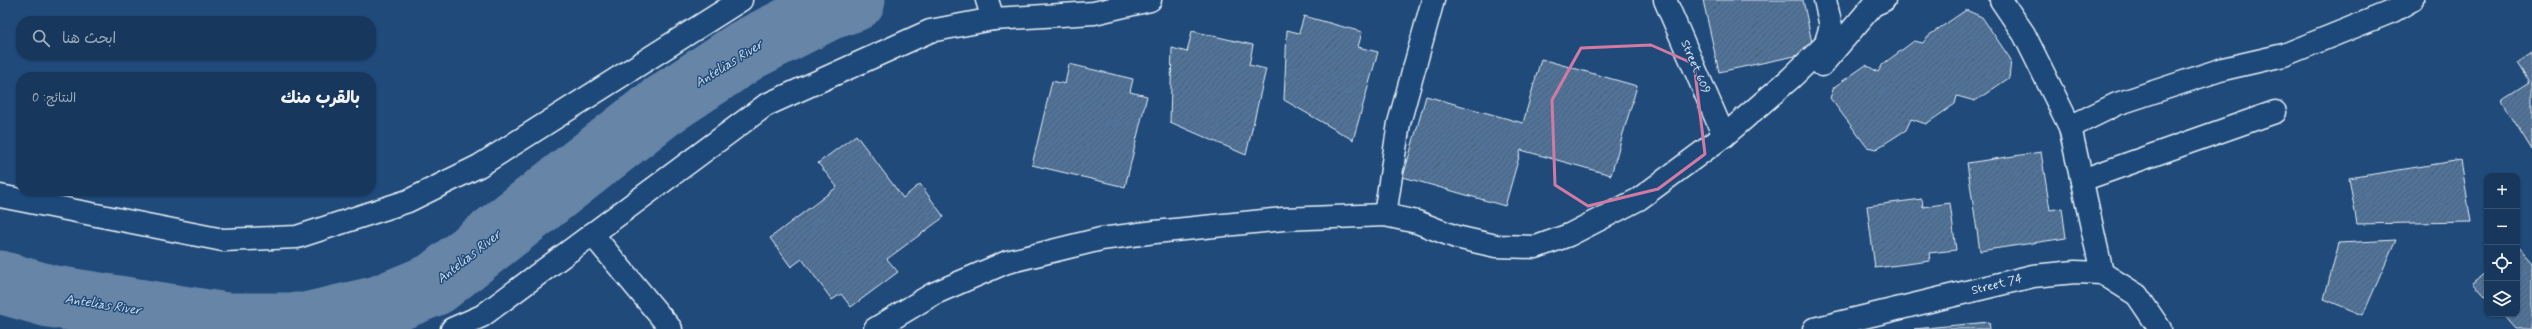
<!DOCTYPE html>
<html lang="ar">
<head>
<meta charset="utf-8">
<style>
  :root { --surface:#17385c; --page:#203f62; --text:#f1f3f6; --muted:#9eacbb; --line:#365272 }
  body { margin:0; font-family:Mynerve,"Playpen Sans Arabic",sans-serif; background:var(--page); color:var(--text); direction:rtl }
  .controls { position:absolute; right:12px; bottom:12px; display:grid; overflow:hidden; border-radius:8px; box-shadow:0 1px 3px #0004 }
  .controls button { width:36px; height:36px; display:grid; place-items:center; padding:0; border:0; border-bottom:1px solid var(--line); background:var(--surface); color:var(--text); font:20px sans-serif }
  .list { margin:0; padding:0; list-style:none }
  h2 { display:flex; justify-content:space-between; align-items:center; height:52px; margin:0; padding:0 16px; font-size:17px }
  h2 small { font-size:13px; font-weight:400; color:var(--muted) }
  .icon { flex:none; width:22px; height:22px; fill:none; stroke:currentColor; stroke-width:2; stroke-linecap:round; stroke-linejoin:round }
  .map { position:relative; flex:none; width:2532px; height:329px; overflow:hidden; direction:ltr }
  .search { position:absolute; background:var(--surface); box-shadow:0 1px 3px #0004; left:16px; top:16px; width:360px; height:44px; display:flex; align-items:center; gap:10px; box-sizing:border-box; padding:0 14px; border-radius:16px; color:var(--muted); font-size:15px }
  .panel { position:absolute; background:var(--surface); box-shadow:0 1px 3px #0004; left:16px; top:72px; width:360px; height:124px; border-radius:16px; direction:rtl }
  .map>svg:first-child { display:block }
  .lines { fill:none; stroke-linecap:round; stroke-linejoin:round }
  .river { stroke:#6685a7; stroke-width:63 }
  .building { fill:url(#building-hatch); stroke:#e8f1f8 }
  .minor-casing { stroke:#e8f1f8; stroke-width:25 }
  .minor { stroke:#1f4a7a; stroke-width:22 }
  .marked { fill:none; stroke:#d37aa2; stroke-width:3; stroke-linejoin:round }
  .labels { text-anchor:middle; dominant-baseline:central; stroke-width:3; stroke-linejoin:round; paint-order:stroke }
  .street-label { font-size:12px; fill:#e8f1f8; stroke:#1f4a7a }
  .water-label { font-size:13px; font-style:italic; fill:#d4e1ec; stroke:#1f4a7a }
</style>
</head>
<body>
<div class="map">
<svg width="2532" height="329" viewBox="0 0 2532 329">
  <defs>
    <pattern id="building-hatch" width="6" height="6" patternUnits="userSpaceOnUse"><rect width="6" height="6" fill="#517399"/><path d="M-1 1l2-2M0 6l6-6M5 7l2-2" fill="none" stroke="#4c5e72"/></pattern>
  </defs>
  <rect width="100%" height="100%" fill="#1f4a7a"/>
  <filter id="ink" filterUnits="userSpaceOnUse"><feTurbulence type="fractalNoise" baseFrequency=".025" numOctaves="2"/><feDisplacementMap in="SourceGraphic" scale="8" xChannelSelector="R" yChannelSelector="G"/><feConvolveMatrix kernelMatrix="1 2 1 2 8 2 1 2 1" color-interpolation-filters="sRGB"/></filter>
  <g filter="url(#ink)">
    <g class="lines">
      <!-- river -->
      <polyline class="river" points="0,282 49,296 227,324 306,324 379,307 435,284 661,107 747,50 828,9 854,0"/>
    </g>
    <!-- building -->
    <g class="building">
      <polygon points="1703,0 1803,0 1814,52 1719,72"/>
      <polygon points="1966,10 1982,17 2011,60 2009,78 1975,101 1957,96 1955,104 1926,124 1911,119 1906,130 1876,149 1867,147 1830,98 1834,87 1866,65 1878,72 1883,64 1914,41 1923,43 1928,36"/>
      <polygon points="1304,16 1362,32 1358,47 1378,52 1353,140 1284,100 1287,30 1299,33"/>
      <polygon points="1192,31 1253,45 1249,65 1266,69 1246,155 1170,122 1172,48 1187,52"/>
      <polygon points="2532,53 2532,150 2501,100 2529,82 2517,63"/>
      <polygon points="1541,59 1637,86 1611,175 1521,150 1505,206 1403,177 1426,96 1523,123"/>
      <polygon points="1069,64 1133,79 1130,92 1147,96 1125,187 1032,165 1052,81 1065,84"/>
      <polygon points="856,135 903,198 920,184 944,217 887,259 898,272 851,307 841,294 832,300 802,259 791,267 770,238 837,187 818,163"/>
      <polygon points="2041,152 2050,210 2062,208 2066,238 1980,251 1967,163"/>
      <polygon points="2461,160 2471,222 2357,224 2349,178"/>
      <polygon points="1922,199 1923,207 1950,203 1956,250 1929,253 1930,261 1875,268 1867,206"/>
      <polygon points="2396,240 2363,315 2324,299 2339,243"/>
      <polygon points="2517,245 2532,262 2532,329 2515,329 2502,314 2517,314"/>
      <polygon points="2487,271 2487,298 2473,283"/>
      <polygon points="1989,322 1990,329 1914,329"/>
    </g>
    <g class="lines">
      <defs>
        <g id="minor">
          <polyline points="987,0 993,19"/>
          <polyline points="1665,0 1724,136"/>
          <polyline points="2001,0 2024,34 2070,127"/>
          <polyline points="1822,65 1873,5 1884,0"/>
          <polyline points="2082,180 2275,112"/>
          <polyline points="0,196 223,240 297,237 408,201 479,166 741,0"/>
          <polyline points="1385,215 1399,123 1433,0"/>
          <polyline points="592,234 671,329"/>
          <polyline points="2102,273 2070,127 2117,104 2223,69 2284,55 2393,11 2412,0"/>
          <polyline points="452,329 482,316 766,105 930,31 993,19 1094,13 1150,0"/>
          <polyline points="875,329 933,294 1007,262 1101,239 1155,232 1283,219 1385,215 1417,222 1456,237 1496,246 1536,247 1569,235 1639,199 1724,136 1791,78 1825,45 1831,26 1825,0"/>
          <polyline points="1814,329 2033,276 2075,272 2102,273 2137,295 2160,329"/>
        </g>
      </defs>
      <!-- minor casing -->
      <use href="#minor" class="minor-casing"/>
      <!-- minor -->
      <use href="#minor" class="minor"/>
    </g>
  </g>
  <!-- marked area -->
  <path class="marked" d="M1651,45L1694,64L1705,154L1658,189L1588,206L1555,185L1552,100L1581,48Z"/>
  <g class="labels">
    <!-- street labels -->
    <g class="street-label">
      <text transform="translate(1695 67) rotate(67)">Street 609</text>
      <text transform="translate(1997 285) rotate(-14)">Street 74</text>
    </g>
    <!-- water labels -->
    <g class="water-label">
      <text transform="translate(729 64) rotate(-32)">Antelias River</text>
      <text transform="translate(469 257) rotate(-38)">Antelias River</text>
      <text transform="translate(103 305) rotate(9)">Antelias River</text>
    </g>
  </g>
</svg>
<div class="controls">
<button>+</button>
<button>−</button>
<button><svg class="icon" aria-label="locate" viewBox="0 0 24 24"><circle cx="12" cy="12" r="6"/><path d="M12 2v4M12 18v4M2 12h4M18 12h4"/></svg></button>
<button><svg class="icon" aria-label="layers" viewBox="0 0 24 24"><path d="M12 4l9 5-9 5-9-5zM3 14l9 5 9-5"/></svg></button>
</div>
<div class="search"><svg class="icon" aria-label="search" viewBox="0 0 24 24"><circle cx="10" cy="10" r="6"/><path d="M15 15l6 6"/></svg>ابحث هنا</div>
<section class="panel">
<h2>بالقرب منك<small>النتائج: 0</small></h2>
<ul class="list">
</ul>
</section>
</div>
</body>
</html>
